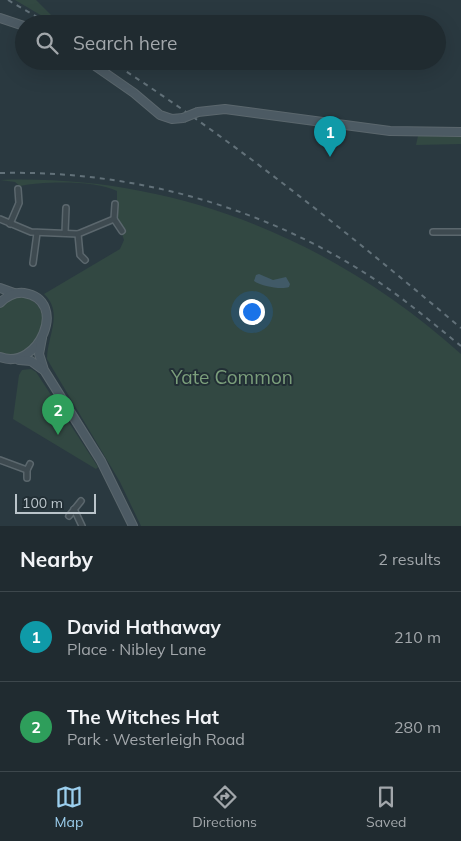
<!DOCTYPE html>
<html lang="en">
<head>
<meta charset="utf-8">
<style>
  :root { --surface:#202b30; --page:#283338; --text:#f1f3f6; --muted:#a2a7ab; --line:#3d474c; --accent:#9ccfee }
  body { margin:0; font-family:Mulish,sans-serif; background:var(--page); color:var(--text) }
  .scale { position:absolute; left:15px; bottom:12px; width:81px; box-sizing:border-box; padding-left:5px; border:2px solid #bac4ca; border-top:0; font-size:14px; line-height:18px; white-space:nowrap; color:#bac4ca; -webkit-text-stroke:4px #222f35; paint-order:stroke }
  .you { position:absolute; left:251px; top:311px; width:18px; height:18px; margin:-12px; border:4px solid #fff; border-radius:50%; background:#1a73e8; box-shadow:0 0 0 8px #1a73e833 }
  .badge { display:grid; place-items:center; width:32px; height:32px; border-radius:50%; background:var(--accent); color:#fff; font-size:16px; font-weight:700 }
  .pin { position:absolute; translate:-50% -41px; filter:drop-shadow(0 1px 2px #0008) }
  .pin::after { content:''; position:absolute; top:26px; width:18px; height:15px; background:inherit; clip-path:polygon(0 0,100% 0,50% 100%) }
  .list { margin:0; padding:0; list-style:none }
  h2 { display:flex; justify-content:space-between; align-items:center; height:65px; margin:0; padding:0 20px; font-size:21px }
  h2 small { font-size:16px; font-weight:400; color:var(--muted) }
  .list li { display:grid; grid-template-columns:32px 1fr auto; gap:15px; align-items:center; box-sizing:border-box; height:90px; padding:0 20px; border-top:1px solid var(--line) }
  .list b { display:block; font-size:19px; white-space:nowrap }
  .list p { margin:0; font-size:16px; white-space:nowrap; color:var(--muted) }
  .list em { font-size:16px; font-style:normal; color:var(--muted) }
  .icon { flex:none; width:28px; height:28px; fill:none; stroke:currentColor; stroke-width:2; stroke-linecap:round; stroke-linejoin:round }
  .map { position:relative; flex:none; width:461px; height:526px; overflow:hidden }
  .search { position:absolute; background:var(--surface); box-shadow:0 5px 20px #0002; left:15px; right:15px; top:15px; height:55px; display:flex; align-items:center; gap:12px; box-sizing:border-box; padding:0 18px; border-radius:28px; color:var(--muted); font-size:19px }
  .sheet { height:245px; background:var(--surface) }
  nav { display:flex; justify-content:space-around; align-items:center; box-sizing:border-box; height:70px; border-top:1px solid var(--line); background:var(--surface); font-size:14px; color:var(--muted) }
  nav a { display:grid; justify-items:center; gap:2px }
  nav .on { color:var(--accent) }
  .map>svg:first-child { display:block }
  .green { fill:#324842 }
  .water { fill:#415a67 }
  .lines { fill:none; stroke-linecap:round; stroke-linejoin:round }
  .street-casing { stroke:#5b676d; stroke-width:8 }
  .secondary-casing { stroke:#5b676d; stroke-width:10 }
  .street { stroke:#3e4a50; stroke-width:5 }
  .secondary { stroke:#4c5a63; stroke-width:8 }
  .rail { stroke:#627179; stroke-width:2; stroke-dasharray:5 5; stroke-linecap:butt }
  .secondary-bridge-casing { stroke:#5b676d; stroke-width:10; stroke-linecap:butt }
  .secondary-bridge { stroke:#4c5a63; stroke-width:8 }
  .labels { text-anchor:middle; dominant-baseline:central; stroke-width:4; stroke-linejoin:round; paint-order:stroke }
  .park-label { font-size:19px; fill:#7b9e7b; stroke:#222f35 }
</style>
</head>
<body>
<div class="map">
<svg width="461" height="526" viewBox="0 0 461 526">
  <rect width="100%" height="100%" fill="#2a3940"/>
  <!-- green -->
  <g class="green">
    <polygon points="15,0 36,0 51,15 49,20"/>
    <polygon points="418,136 461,136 461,144 416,145"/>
    <path d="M0,180C173,174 333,239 461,354V526H141L120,482L47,359C47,337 64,312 44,294L120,249L124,240L122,234L126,230L117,218V191C97,180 42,181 20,186L15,182Z"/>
    <path d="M18,296C34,298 40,305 44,320C40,333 32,354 16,356C11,357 5,355 0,355V307L7,300Z"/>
    <polygon points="31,369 36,372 98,467 96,469 13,419 19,375 22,370"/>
  </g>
  <!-- water -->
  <path class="water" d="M259,274L273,280L286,277L290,284L289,287C281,290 261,286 254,281L256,275Z"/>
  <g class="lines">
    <defs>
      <g id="street">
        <polyline points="115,204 114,219 122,231"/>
        <polyline points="0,219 31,232 78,234 114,219"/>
        <polyline points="10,224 19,203 18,189"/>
        <polyline points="433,232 461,232"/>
        <polyline points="65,233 66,208"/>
        <polyline points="78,234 80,255 85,260"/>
        <polyline points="33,263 37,233"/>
        <polyline points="0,460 27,470"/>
        <polyline points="27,478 27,470 30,464"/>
        <polyline points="74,509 82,526"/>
        <polyline points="69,516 81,501"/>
      </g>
      <g id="secondary">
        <polyline points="0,18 24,26"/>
        <polyline points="88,61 134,93 160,115 172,119 183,118"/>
        <polyline points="198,112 225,109 390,131 461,132"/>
        <polyline points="0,288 14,293"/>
        <path d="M0,303C7,296 14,292 24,293C70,300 38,372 0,357"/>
        <polyline points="42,338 39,354 44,370 101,461 133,526"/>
        <polyline points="19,360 31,361 42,369"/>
      </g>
    </defs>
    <!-- street casing -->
    <use href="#street" class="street-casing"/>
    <!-- secondary casing -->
    <use href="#secondary" class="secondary-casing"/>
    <!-- street -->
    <use href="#street" class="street"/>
    <!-- secondary -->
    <use href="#secondary" class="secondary"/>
    <!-- rail -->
    <g class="rail">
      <polyline points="8,0 49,24"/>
      <path d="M110,61C235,141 348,233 461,328"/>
      <path d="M0,173C129,170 259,205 368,275C401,296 430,321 461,346"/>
    </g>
    <defs>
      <polyline id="secondary-bridge" points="183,118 198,112"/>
    </defs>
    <!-- secondary-bridge casing -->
    <use href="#secondary-bridge" class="secondary-bridge-casing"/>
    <!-- secondary-bridge -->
    <use href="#secondary-bridge" class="secondary-bridge"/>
  </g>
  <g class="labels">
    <!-- park labels -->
    <g class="park-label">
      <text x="232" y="377">Yate Common</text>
    </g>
  </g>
</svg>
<div class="scale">100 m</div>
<div class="you"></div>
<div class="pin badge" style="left:330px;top:157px;background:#0f9aa8">1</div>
<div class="pin badge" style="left:58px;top:435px;background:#2e9e5b">2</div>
<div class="search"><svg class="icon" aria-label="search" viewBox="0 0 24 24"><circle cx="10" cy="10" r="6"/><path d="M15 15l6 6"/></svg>Search here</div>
</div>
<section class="sheet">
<h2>Nearby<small>2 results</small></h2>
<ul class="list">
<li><span class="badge" style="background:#0f9aa8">1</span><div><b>David Hathaway</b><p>Place · Nibley Lane</p></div><em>210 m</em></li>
<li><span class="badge" style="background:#2e9e5b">2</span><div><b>The Witches Hat</b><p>Park · Westerleigh Road</p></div><em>280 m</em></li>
</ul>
</section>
<nav>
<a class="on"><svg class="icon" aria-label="map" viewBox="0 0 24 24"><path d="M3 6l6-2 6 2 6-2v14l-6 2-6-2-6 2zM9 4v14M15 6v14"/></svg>Map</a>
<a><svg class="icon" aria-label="directions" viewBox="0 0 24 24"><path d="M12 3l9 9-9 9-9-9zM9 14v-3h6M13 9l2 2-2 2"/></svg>Directions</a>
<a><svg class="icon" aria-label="saved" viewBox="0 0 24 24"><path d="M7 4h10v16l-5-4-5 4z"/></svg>Saved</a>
</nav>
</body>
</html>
